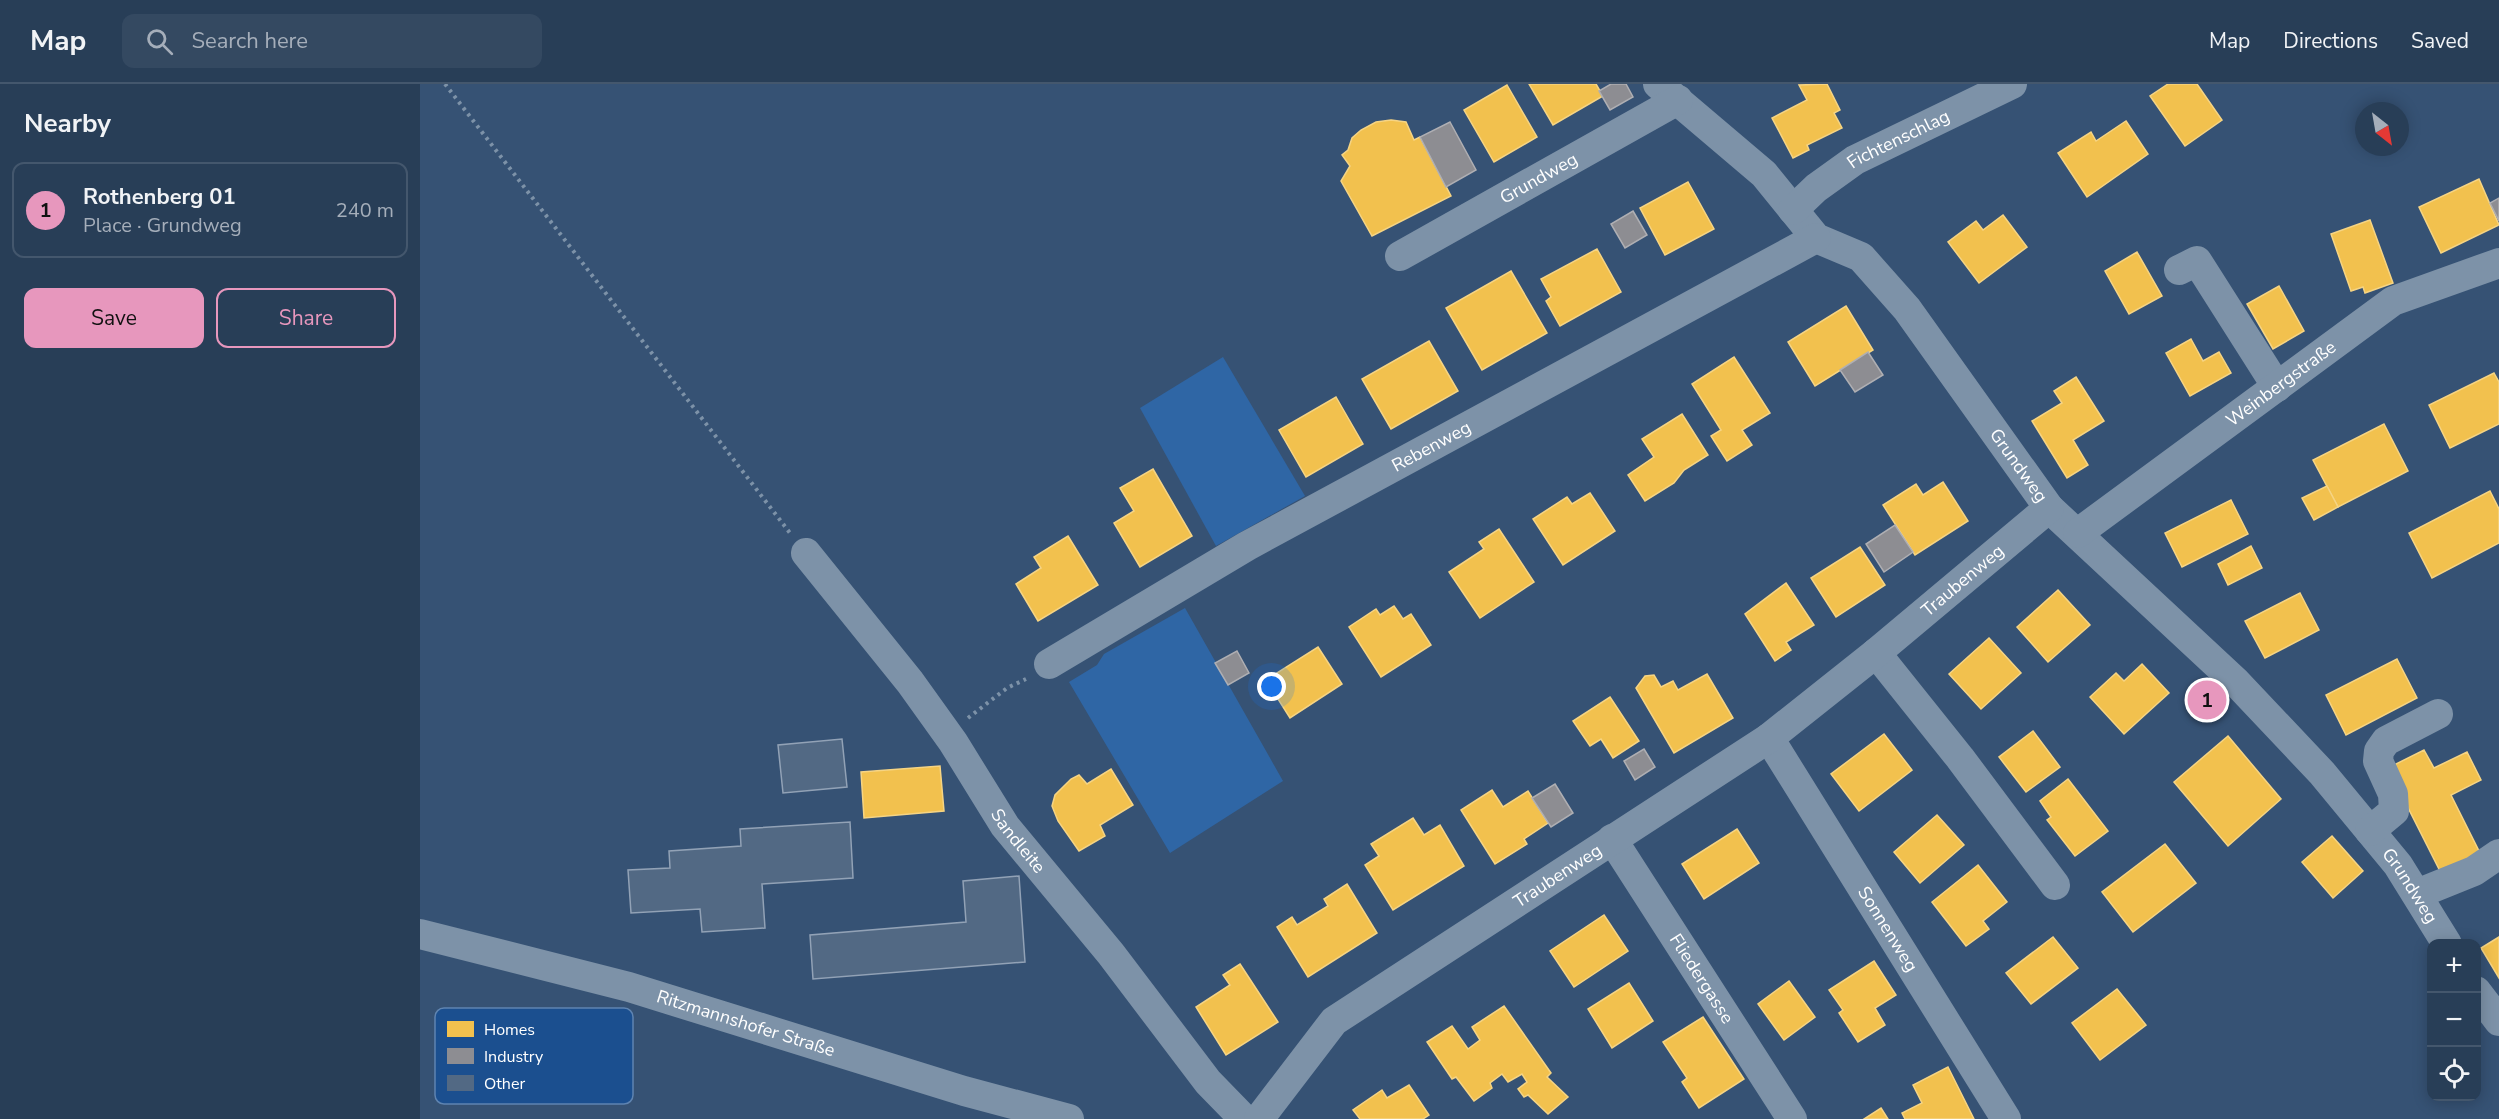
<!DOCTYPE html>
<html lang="en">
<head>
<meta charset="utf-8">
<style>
  :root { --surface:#283e57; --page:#344961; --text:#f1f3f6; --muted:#a5aeba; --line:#44576d; --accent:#e797bd }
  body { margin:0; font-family:"Nunito Sans",sans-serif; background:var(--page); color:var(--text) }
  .controls { position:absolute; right:18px; bottom:18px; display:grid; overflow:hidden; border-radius:12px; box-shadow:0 3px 15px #0003 }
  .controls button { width:54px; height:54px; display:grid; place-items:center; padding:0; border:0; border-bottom:2px solid var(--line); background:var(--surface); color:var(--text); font:30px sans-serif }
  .compass { position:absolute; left:1935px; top:18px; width:54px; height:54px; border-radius:50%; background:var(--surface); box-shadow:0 3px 15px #0003; rotate:149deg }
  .you { position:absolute; left:852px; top:603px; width:21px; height:21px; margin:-15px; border:4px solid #fff; border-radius:50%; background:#1a73e8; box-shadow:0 0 0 9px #1a73e833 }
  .badge { display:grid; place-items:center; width:39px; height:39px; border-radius:50%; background:var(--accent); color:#111; font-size:20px; font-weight:700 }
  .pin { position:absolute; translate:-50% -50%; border:3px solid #fff; box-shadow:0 2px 6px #0006 }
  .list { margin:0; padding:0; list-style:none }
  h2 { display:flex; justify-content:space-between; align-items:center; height:78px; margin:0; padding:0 24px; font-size:26px }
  h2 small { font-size:20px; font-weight:400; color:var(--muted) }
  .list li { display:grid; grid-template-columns:39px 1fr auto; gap:18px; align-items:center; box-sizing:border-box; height:96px; margin:0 12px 12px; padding:0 12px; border:2px solid var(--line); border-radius:12px }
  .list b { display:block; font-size:22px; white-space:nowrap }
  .list p { margin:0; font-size:20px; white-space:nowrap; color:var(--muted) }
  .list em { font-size:20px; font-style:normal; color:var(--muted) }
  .actions { display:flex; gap:12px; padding:18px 24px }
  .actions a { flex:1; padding:14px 0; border:2px solid var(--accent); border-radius:12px; text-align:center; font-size:21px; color:var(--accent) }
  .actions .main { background:var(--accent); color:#111 }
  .icon { flex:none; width:33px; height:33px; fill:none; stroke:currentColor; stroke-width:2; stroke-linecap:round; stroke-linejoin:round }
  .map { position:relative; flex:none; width:2079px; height:1035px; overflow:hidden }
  header { display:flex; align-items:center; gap:36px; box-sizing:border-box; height:84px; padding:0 30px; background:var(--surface); border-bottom:2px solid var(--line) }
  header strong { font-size:28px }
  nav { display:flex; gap:33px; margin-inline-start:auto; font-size:21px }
  .search { width:420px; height:54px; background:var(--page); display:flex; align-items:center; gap:15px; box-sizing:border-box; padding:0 21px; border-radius:12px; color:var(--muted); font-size:22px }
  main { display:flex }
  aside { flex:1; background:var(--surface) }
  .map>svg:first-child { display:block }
  .green { fill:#2f66a5 }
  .homes { fill:#f2c14e; stroke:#f6d483; stroke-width:1.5 }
  .industry { fill:#8d8d92; stroke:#afafb3; stroke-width:1.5 }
  .building { fill:#526984; stroke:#92a2b6; stroke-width:1.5 }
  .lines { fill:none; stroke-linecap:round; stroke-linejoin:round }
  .path { stroke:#7d92a8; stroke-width:4; stroke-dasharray:3 4.5; stroke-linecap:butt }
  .minor { stroke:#7d92a8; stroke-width:30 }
  .labels { text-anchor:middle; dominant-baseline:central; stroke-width:6; stroke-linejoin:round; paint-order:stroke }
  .street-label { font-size:18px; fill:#fff; stroke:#1b4f8f }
  .key { fill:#1b4f8f; stroke:#5f84b1; stroke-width:1.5 }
  .key-label { font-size:16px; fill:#fff }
</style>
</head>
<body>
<header>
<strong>Map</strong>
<div class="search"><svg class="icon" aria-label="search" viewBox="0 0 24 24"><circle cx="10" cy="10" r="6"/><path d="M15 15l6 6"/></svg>Search here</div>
<nav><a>Map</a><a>Directions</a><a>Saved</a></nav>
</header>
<main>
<aside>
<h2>Nearby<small></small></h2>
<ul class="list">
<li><span class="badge">1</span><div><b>Rothenberg 01</b><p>Place · Grundweg</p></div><em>240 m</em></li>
</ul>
<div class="actions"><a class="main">Save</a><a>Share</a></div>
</aside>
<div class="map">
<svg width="2079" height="1035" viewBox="0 0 2079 1035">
  <rect width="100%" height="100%" fill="#365274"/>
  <!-- green -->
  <g class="green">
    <polygon points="803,273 885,412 796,462 720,324"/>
    <polygon points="765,524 863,697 750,769 649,598 677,581 684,570"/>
  </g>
  <!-- homes -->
  <g class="homes">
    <polygon points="1109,0 1176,0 1183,12 1133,41"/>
    <polygon points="1407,0 1420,26 1414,29 1422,44 1387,61 1389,66 1373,74 1352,34 1387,16 1379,1"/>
    <polygon points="1748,0 1777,0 1802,36 1765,62 1730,12"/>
    <polygon points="1087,1 1117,53 1074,78 1044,26"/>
    <polygon points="971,36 986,38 994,56 1000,53 1031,112 952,152 921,97 930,82 922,71 928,66 932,54 941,46 956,38"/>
    <polygon points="1706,37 1728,70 1667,113 1638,69 1671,48 1676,57"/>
    <polygon points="2059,95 2079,141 2021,169 1999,123"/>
    <polygon points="1268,98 1294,145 1245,171 1220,124"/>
    <polygon points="1583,131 1607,163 1559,199 1528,158 1556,137 1563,146"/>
    <polygon points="1950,136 1973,199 1945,209 1943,203 1931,207 1911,150"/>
    <polygon points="1177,165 1201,208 1140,242 1126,217 1131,213 1121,195"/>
    <polygon points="1717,168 1742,212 1709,230 1685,187"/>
    <polygon points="1091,187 1127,249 1062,286 1026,224"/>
    <polygon points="1859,202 1884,247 1853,265 1827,220"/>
    <polygon points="1426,222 1453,266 1395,302 1368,258"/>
    <polygon points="1771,255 1783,277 1799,268 1811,289 1770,312 1746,269"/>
    <polygon points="1009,257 1038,307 971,345 942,295"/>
    <polygon points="1314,273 1350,329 1322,346 1332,361 1307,377 1291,352 1301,346 1272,300"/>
    <polygon points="2074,289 2079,298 2079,340 2030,364 2009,321"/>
    <polygon points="1656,293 1684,337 1653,356 1668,381 1647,394 1612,337 1642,319 1634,307"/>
    <polygon points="916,313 943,360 886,393 859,346"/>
    <polygon points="1262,330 1288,371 1264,386 1254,399 1225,417 1208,391 1234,373 1222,355"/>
    <polygon points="1964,340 1988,387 1918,423 1893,376"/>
    <polygon points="733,385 772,452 720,483 694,439 714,427 700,404"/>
    <polygon points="1523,398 1548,437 1495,471 1463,421 1496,400 1503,411"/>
    <polygon points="1907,402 1918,423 1894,436 1882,414"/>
    <polygon points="2070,407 2079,425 2079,459 2012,494 1989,449"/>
    <polygon points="1170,409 1195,447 1143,481 1113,435 1147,413 1152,420"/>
    <polygon points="1811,416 1828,450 1762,483 1745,449"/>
    <polygon points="1079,445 1114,498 1060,534 1029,488 1064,465 1059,458"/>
    <polygon points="648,452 678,501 618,537 596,500 621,484 614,473"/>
    <polygon points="1831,462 1842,484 1808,501 1798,480"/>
    <polygon points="1440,463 1465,501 1416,533 1391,494"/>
    <polygon points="1366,499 1394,541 1366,558 1371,566 1355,577 1325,530"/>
    <polygon points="1638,506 1670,541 1628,578 1597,543"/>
    <polygon points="1880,509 1899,546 1845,574 1825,537"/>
    <polygon points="974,522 983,535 991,530 1011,561 961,593 929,543 956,525 960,531"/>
    <polygon points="1569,554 1601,589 1561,625 1529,590"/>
    <polygon points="898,563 922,600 870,634 846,596"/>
    <polygon points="1977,575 1997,614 1926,651 1906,611"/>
    <polygon points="1722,580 1749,609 1704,650 1670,613 1696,589 1704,597"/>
    <polygon points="1287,590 1313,634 1254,669 1216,604 1225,592 1234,591 1241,603 1253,597 1258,606"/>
    <polygon points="1788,606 1797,618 1786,626 1777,614"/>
    <polygon points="1190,613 1219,657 1193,674 1181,655 1170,662 1153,637"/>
    <polygon points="1613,647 1640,683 1606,708 1579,673"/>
    <polygon points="1464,650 1492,686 1439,727 1411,690"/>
    <polygon points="1808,652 1861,715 1808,762 1754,698"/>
    <polygon points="2004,666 2014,684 2047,668 2061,696 2031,711 2062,773 2023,793 1968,684"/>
    <polygon points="520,682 524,727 444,734 441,688"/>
    <polygon points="691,685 713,721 680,741 685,752 659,767 638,737 632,722 635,711 651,695 659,691 667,700"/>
    <polygon points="1648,695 1688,747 1655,772 1627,736 1631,733 1620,717"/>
    <polygon points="1072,706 1083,723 1108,707 1128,739 1104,755 1107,760 1075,780 1041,726"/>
    <polygon points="1517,731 1544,761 1500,799 1474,768"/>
    <polygon points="993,734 1004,751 1020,741 1044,782 973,826 945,781 959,772 951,760"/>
    <polygon points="1317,745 1339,779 1284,815 1262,780"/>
    <polygon points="1912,752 1943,787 1913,814 1882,778"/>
    <polygon points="1745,760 1776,799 1713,848 1682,808"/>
    <polygon points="1558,781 1587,818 1563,837 1569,845 1546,862 1512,818"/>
    <polygon points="927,800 957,849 888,893 857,843 872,833 877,841 908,822 904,815"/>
    <polygon points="1184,831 1208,867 1154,903 1130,867"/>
    <polygon points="1633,853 1658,884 1611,920 1586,889"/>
    <polygon points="2079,853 2079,894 2061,864"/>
    <polygon points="1454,877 1476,911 1455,924 1465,941 1438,958 1419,929 1423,926 1409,906"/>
    <polygon points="820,880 858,938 806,971 776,923 810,901 803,891"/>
    <polygon points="1369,897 1395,933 1364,956 1338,920"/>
    <polygon points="1209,899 1233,937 1192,964 1168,925"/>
    <polygon points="1697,905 1726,941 1680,976 1652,939"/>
    <polygon points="1084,922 1131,989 1127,993 1148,1013 1128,1030 1108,1011 1104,1013 1098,1005 1107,998 1102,990 1088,998 1082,990 1070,999 1072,1004 1054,1017 1036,993 1032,995 1007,958 1032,942 1048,965 1060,956 1052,943"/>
    <polygon points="1283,933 1324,995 1279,1024 1262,998 1267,994 1243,958"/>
    <polygon points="1528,983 1554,1035 1485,1035 1482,1029 1502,1019 1493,1001"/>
    <polygon points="989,1001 1009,1031 1003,1035 940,1035 933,1026 962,1006 967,1014"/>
    <polygon points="1461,1024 1468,1035 1444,1035"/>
  </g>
  <!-- industry -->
  <g class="industry">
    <polygon points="1191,0 1206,0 1213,13 1190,26 1179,7"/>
    <polygon points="1030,38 1056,86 1026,103 1000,53"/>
    <polygon points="2079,114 2079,137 2070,119"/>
    <polygon points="1213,127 1227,151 1205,164 1191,140"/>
    <polygon points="1448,268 1463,291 1435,308 1420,286"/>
    <polygon points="1475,441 1493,468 1464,488 1446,460"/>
    <polygon points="817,567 829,589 808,601 795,579"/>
    <polygon points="1224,665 1235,683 1215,696 1204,677"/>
    <polygon points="1135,700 1153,729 1131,743 1112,714"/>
  </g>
  <!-- building -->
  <g class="building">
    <polygon points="422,655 427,703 363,709 358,661"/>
    <polygon points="430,738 433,794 342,800 345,844 282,848 280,825 211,829 208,786 250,784 249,767 321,762 320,745"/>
    <polygon points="599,792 605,878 393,895 390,851 546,838 543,797"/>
  </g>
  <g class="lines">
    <!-- path -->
    <g class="path">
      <polyline points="25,0 370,449"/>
      <polyline points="548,634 587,604 606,595"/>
    </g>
    <!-- minor -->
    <g class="minor">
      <path id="s1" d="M1238,0L1344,90L1396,154L1441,173L1487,225L1629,424L1816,598L1902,689L1978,781L2027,860"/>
      <path id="s2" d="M1373,126L1396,104L1435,76L1592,0"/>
      <path id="s3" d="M980,172L1258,16"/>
      <polyline points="1759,186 1777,177 1857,303"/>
      <path id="s4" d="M1658,449L1973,217L2079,179"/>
      <path id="s5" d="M386,469L490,598L533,658L585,742L691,870L788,998L824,1035"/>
      <polyline points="1456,569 1540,674 1635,801"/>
      <path id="s6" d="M629,580L827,462L1396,154"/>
      <path id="s7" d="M1349,654L1586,1035"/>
      <polyline points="1950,747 1974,727 1973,710 1958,677 1959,667 1966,657 2018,630"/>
      <path id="s8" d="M1192,755L1372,1035"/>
      <polyline points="1997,810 2054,787 2079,770"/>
      <path id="s9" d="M0,850L209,903L544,1007L649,1035"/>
      <polyline points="2056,907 2079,937"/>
      <path id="s10" d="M839,1035L914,937L1349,654L1456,569L1629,424"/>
    </g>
  </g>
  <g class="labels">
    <!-- street labels -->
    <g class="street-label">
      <text stroke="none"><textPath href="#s2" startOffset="128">Fichtenschlag</textPath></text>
      <text stroke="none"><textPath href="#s3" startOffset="159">Grundweg</textPath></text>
      <text stroke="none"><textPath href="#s4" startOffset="252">Weinbergstraße</textPath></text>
      <text stroke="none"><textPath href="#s6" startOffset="440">Rebenweg</textPath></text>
      <text stroke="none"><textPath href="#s1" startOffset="532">Grundweg</textPath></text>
      <text stroke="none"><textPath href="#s10" startOffset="892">Traubenweg</textPath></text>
      <text stroke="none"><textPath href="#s5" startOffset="358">Sandleite</textPath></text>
      <text stroke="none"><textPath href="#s10" startOffset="390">Traubenweg</textPath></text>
      <text stroke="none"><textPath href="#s1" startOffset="1108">Grundweg</textPath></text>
      <text stroke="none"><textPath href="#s7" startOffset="225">Sonnenweg</textPath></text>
      <text stroke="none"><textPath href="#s8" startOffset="166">Fliedergasse</textPath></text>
      <text stroke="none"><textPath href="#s9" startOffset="338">Ritzmannshofer Straße</textPath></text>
    </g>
  </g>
  <!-- legend -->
  <rect x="15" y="924" width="198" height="96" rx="9" class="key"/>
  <rect x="27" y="937" width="27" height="16" fill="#f2c14e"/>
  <rect x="27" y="964" width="27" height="16" fill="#8d8d92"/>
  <rect x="27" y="991" width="27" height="16" fill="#526984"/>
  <g class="key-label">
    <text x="64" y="951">Homes</text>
    <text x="64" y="978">Industry</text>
    <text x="64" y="1005">Other</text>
  </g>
</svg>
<div class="controls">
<button>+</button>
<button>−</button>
<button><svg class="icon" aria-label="locate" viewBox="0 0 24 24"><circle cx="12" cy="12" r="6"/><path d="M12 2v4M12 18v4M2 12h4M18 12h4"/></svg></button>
</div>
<svg class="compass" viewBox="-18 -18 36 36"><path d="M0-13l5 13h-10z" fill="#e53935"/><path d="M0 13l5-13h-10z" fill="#a5aeba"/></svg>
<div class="you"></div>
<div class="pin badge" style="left:1787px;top:616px">1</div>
</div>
</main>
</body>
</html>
